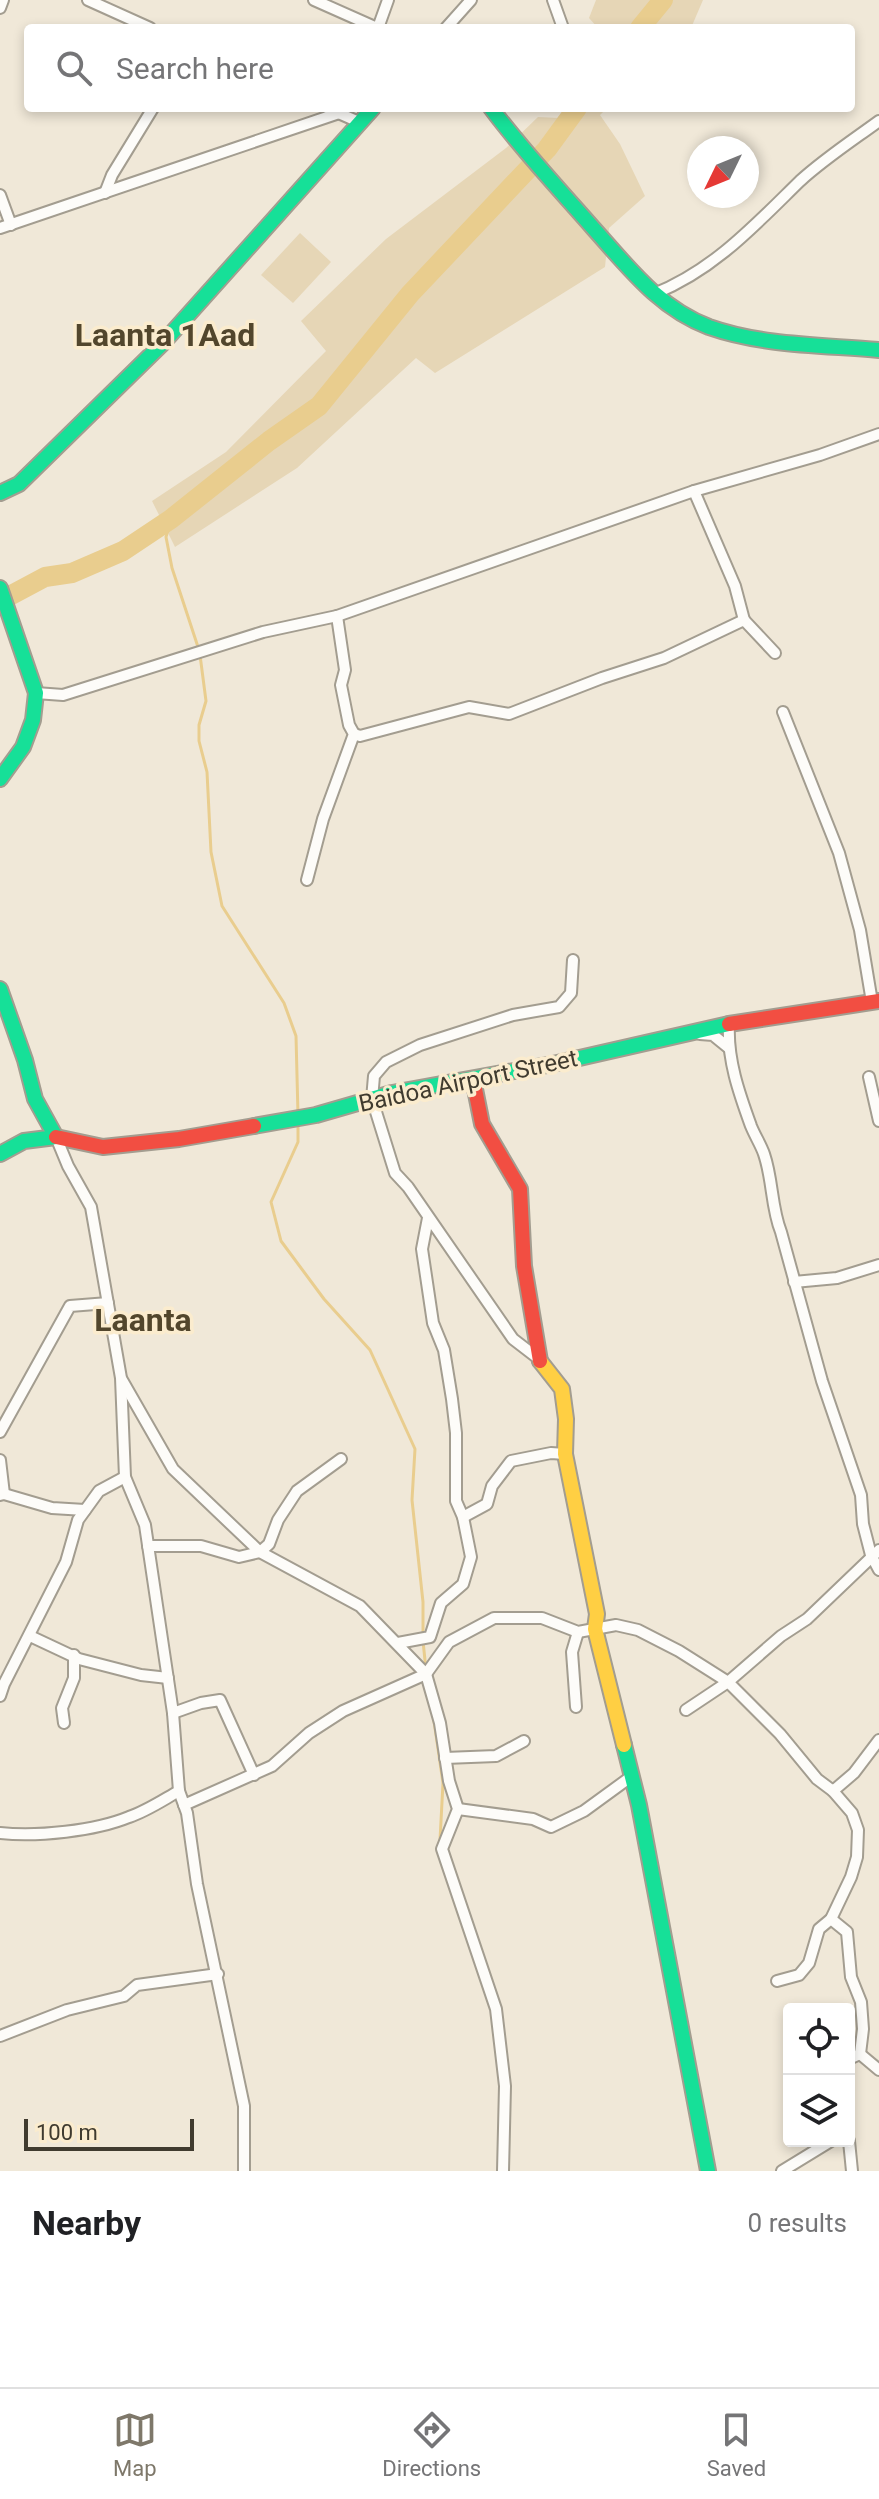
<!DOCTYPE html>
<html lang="en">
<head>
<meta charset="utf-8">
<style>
  :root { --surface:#fff; --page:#f2f2f2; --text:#202124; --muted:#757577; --line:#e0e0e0; --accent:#7e786a }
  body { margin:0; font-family:Roboto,sans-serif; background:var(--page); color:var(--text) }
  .controls { position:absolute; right:24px; bottom:24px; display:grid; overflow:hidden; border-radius:8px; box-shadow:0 4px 12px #0003 }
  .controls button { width:72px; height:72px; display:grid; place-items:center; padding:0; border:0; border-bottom:2px solid var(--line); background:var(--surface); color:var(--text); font:40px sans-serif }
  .compass { position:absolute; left:687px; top:136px; width:72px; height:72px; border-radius:50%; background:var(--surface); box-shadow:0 4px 12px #0003; rotate:227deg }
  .scale { position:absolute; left:24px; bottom:20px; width:170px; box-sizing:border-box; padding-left:8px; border:4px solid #403b2f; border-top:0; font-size:22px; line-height:28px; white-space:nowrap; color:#403b2f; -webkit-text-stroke:6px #fbecce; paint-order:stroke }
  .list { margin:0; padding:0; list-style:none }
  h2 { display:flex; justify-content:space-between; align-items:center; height:104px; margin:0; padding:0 32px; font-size:34px }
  h2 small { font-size:26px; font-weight:400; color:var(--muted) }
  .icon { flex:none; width:44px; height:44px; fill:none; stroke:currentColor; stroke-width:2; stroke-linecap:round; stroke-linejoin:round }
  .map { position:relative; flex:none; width:879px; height:2171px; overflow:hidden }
  .search { position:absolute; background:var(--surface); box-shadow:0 4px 12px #0003; left:24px; right:24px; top:24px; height:88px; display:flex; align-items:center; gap:20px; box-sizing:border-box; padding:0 28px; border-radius:8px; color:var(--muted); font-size:30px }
  .sheet { height:216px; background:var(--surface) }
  nav { display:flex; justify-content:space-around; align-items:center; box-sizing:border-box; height:112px; border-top:2px solid var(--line); background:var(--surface); font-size:22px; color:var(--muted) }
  nav a { display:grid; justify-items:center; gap:4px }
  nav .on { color:var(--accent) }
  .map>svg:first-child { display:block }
  .green { fill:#e6d6b6 }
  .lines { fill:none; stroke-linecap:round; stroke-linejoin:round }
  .stream { stroke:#e9cd8e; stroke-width:3 }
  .river { stroke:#e9cd8e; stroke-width:20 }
  .street-casing { stroke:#a39d90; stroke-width:14 }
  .fast-casing { stroke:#a39d90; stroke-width:18 }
  .slow-casing { stroke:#a39d90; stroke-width:18 }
  .jam-casing { stroke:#a39d90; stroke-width:18 }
  .street { stroke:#fdfcf9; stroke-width:10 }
  .fast { stroke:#16e098; stroke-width:14 }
  .slow { stroke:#ffcf43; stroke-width:14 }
  .jam { stroke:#f24e42; stroke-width:14 }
  .labels { text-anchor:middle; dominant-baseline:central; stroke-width:7; stroke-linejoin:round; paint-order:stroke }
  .street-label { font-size:24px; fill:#403b2f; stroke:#fbecce }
  .district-label { font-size:32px; font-weight:bold; fill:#52462c; stroke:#fbecce }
</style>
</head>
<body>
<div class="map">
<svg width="879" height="2171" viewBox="0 0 879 2171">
  <rect width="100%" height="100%" fill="#f0e8d8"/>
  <!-- green -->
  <g class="green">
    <polygon points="596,0 703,0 691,28 598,28 589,18"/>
    <polygon points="565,108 607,108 600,115 620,144 645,196 609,228 605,267 435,373 416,358 297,468 175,547 152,501 226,452 326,351 301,321 386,239 506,148 538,117 559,118"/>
    <polygon points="300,233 331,262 293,303 261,275"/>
  </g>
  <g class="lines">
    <!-- stream -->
    <g class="stream">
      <polyline points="171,519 166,537 172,568 198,647"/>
      <polyline points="200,655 206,701 199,725 199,741 207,772 211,852 222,906 284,1003 296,1036 298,1115"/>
      <polyline points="298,1122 298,1142 271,1202 281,1241 324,1299 370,1350 415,1449 412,1500 423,1602 423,1634"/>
      <polyline points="423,1641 426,1670"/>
      <polyline points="434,1721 443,1783 440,1840"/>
      <polyline points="500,2079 500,2095"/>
    </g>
    <!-- river -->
    <g class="river">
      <polyline points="640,28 663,0"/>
      <polyline points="0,601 45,577 72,573 123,551 171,519 269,441 319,406 410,294 547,149 577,108"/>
    </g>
    <defs>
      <g id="street">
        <polyline points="88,0 150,28"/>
        <polyline points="314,0 377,28"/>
        <polyline points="553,0 563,28"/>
        <polyline points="0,8 3,0"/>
        <polyline points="378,28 388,0"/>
        <polyline points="446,28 471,0"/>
        <polyline points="327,108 359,122"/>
        <polyline points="105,193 112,175 153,108"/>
        <polyline points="0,195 11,225"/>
        <polyline points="0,228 339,113"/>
        <path d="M654,294C714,270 755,225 800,181C824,159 853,140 879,121"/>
        <polyline points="694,491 735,586 744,620"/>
        <polyline points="36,693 63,695 263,632 337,616 694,491 820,455 879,434"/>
        <polyline points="783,712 839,853 860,930 872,1002"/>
        <polyline points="354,734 360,736 469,707 509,714 602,678 664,658 744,620 775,653"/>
        <polyline points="307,880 323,819 354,734 349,725 341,685 345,670 337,616"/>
        <path d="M729,1024C727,1059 739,1093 751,1126C755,1136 761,1145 764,1154C773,1180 771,1207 781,1232L822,1381L861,1495L863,1524L871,1555L879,1570"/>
        <polyline points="700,1034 713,1035 729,1048"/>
        <polyline points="869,1077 879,1121"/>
        <polyline points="56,1137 68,1166 91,1207 121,1378 125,1477 145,1525 173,1713 179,1791 187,1813 197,1884 244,2106 244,2171"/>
        <polyline points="794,1282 837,1278 879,1265"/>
        <polyline points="539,1359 513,1339 408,1187 395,1173 372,1099 374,1076 386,1062 420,1045 513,1015 559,1007 571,993 573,960"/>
        <polyline points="122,1380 173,1469 260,1552 360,1606 426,1674 440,1723 449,1781 458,1809 442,1849 496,2009 505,2086 503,2171"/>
        <polyline points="0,1432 70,1306 108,1303"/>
        <polyline points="0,1460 4,1494"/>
        <polyline points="0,1495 4,1494 52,1508 85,1510"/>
        <polyline points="463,1517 487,1504 492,1486 511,1461 551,1453 565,1454"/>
        <polyline points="148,1546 201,1546 239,1557 260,1552 269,1544 278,1520 297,1491 341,1459"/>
        <polyline points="30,1636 79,1659 141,1675 168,1678"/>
        <polyline points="398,1643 430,1637 441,1603 463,1584 471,1557 463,1517 456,1501 456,1433 452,1399 444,1350 433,1323 422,1249 428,1218"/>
        <polyline points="0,1696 4,1684 66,1562 78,1520 99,1491 125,1477"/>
        <polyline points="576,1707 572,1652 578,1632"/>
        <polyline points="686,1710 728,1682 781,1636 807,1619 879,1550"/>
        <polyline points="173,1713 201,1703 220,1700 254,1775"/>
        <polyline points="64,1723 62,1708 74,1678 74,1655"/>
        <polyline points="445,1758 496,1756 524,1741"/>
        <polyline points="184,1805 272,1766 309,1733 343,1711 426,1674 449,1642 494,1618 542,1618 578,1632 616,1625 638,1630 679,1651 728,1682 780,1734 817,1779 833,1791 854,1773 879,1740"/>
        <polyline points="458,1809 533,1819 551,1827 584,1811 632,1776"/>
        <path d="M0,1833C37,1837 95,1831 129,1817C147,1811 163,1800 179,1791"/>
        <polyline points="831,1919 847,1932 851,1977 861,2002 863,2029 860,2054 849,2059"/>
        <polyline points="777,1981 799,1975 809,1963 819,1929 831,1919 851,1877 857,1857 858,1830 852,1813 833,1791"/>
        <polyline points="0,2036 67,2010 124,1996 137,1985 218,1974"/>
        <polyline points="860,2054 879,2070"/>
        <polyline points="849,2141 852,2171"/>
        <polyline points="782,2171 831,2141"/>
      </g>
      <g id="fast">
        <path d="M491,108C523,151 559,189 594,229C629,268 659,308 709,327C763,346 823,345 879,350"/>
        <polyline points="0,493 19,484 163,343 373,108"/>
        <polyline points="0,588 36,693 33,720 23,747 0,779"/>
        <polyline points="0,989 25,1060 35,1099 56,1137 24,1141 0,1154"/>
        <polyline points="254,1126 316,1115 392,1093 553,1064 729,1024"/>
        <polyline points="624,1745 639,1805 708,2171"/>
      </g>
      <polyline id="slow" points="540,1361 562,1389 566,1419 565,1454 597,1614 595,1629 624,1745"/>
      <g id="jam">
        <polyline points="729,1024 879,1001"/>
        <polyline points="473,1079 482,1124 520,1189 524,1266 540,1361"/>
        <polyline points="56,1137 103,1147 179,1139 254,1126"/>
      </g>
    </defs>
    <!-- street casing -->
    <use href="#street" class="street-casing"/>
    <!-- fast casing -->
    <use href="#fast" class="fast-casing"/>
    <!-- slow casing -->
    <use href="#slow" class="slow-casing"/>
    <!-- jam casing -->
    <use href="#jam" class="jam-casing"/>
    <!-- street -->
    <use href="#street" class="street"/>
    <!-- fast -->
    <use href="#fast" class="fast"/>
    <!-- slow -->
    <use href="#slow" class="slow"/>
    <!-- jam -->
    <use href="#jam" class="jam"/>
  </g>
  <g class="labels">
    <!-- street labels -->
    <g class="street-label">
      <text transform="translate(468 1081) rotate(-12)">Baidoa Airport Street</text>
    </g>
    <!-- district labels -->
    <g class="district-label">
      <text x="165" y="335">Laanta 1Aad</text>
      <text x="143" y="1320">Laanta</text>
    </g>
  </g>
</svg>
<div class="controls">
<button><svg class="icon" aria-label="locate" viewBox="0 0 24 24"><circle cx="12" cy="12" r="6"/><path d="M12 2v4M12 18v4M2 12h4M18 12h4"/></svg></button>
<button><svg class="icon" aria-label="layers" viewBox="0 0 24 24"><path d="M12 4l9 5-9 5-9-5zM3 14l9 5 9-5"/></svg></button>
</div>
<svg class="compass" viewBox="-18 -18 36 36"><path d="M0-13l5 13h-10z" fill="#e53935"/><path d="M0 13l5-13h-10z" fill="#757577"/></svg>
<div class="scale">100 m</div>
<div class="search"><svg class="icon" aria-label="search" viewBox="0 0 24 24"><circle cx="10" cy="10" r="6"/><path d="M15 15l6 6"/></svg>Search here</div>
</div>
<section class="sheet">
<h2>Nearby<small>0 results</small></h2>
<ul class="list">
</ul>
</section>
<nav>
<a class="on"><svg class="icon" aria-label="map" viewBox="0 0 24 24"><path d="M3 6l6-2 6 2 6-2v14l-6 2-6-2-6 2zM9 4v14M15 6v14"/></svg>Map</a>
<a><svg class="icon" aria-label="directions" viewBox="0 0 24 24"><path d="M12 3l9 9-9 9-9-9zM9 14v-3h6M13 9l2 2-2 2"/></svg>Directions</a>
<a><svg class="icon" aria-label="saved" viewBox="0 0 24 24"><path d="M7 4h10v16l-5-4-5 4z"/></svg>Saved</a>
</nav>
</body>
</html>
